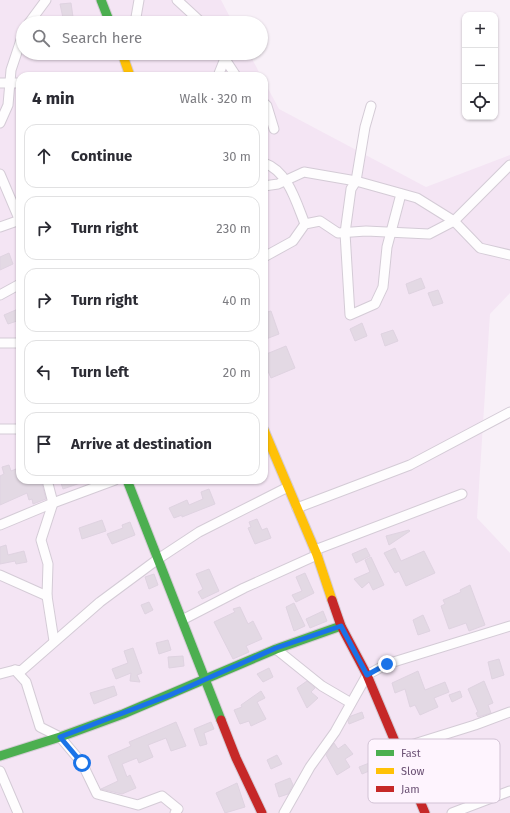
<!DOCTYPE html>
<html lang="en">
<head>
<meta charset="utf-8">
<style>
  :root { --surface:#fff; --page:#f2f2f3; --text:#2b2b33; --muted:#7c7c81; --line:#e1e1e2 }
  body { margin:0; font-family:"Fira Sans",sans-serif; background:var(--page); color:var(--text) }
  .controls { position:absolute; right:12px; top:12px; display:grid; overflow:hidden; border-radius:8px; box-shadow:0 1px 3px #0004 }
  .controls button { width:36px; height:36px; display:grid; place-items:center; padding:0; border:0; border-bottom:1px solid var(--line); background:var(--surface); color:var(--text); font:20px sans-serif }
  .stop { position:absolute; width:12px; height:12px; margin:-9px; border:3px solid #1a73e8; border-radius:50%; background:#fff }
  .stop.end { background:#1a73e8; border-color:#fff; box-shadow:0 1px 4px #0008 }
  .list { margin:0; padding:0; list-style:none }
  h2 { display:flex; justify-content:space-between; align-items:center; height:52px; margin:0; padding:0 16px; font-size:17px }
  h2 small { font-size:13px; font-weight:400; color:var(--muted) }
  .list li { display:grid; grid-template-columns:26px 1fr auto; gap:12px; align-items:center; box-sizing:border-box; height:64px; margin:0 8px 8px; padding:0 8px; border:1px solid var(--line); border-radius:12px }
  .list b { display:block; font-size:15px; white-space:nowrap }
  .list em { font-size:13px; font-style:normal; color:var(--muted) }
  .icon { flex:none; width:22px; height:22px; fill:none; stroke:currentColor; stroke-width:2; stroke-linecap:round; stroke-linejoin:round }
  .map { position:relative; flex:none; width:510px; height:813px; overflow:hidden }
  .search { position:absolute; background:var(--surface); box-shadow:0 1px 3px #0004; left:16px; top:16px; width:252px; height:44px; display:flex; align-items:center; gap:10px; box-sizing:border-box; padding:0 14px; border-radius:22px; color:var(--muted); font-size:15px }
  .panel { position:absolute; background:var(--surface); box-shadow:0 1px 3px #0004; left:16px; top:72px; width:252px; height:412px; border-radius:12px }
  .map>svg:first-child { display:block }
  .residential { fill:#f4e5f4 }
  .building { fill:#e3d9e4; stroke:#dfd3e1 }
  .lines { fill:none; stroke-linecap:round; stroke-linejoin:round }
  .street-casing { stroke:#d4cbd6; stroke-width:11 }
  .fast-casing { stroke:#d5ccd6; stroke-width:11 }
  .slow-casing { stroke:#d5ccd6; stroke-width:11 }
  .jam-casing { stroke:#d5ccd6; stroke-width:11 }
  .street { stroke:#fefdfe; stroke-width:9 }
  .fast { stroke:#4caf50; stroke-width:9 }
  .slow { stroke:#ffc107; stroke-width:9 }
  .jam { stroke:#c62828; stroke-width:9 }
  .route { stroke:#1a73e8; stroke-width:5 }
  .key { fill:#fef4fe; stroke:#d2c3d5; stroke-width:1 }
  .key-label { font-size:11px; fill:#6c5275 }
</style>
</head>
<body>
<div class="map">
<svg width="510" height="813" viewBox="0 0 510 813">
  <rect width="100%" height="100%" fill="#f8f0f8"/>
  <!-- residential -->
  <polygon class="residential" points="0,0 221,0 233,23 23,23 23,53 249,53 261,76 20,76 20,480 264,480 264,81 279,109 426,187 510,155 510,293 490,314 477,518 510,553 510,813 0,813"/>
  <!-- building -->
  <g class="building">
    <polygon points="71,3 73,17 63,18 60,4"/>
    <polygon points="9,253 13,264 0,270 0,257"/>
    <polygon points="421,278 425,288 409,294 406,284"/>
    <polygon points="438,290 443,303 433,306 428,293"/>
    <polygon points="18,309 20,320 8,324 4,315"/>
    <polygon points="271,311 279,334 266,339 264,333 264,313"/>
    <polygon points="362,323 367,336 355,341 350,329"/>
    <polygon points="393,330 398,341 385,346 381,334"/>
    <polygon points="286,346 295,368 271,378 264,362 264,355"/>
    <polygon points="9,465 11,471 16,469 18,474 20,474 20,480 31,480 32,482 41,480 46,499 33,504 32,499 29,500 27,493 0,505 0,476 4,474 2,467"/>
    <polygon points="60,480 86,480 86,481 63,489"/>
    <polygon points="209,489 215,504 182,517 182,515 174,518 169,508 187,500 189,505 203,499 201,492"/>
    <polygon points="257,519 262,530 267,528 271,538 255,544 248,528 251,527 249,522"/>
    <polygon points="102,520 106,531 82,539 79,528"/>
    <polygon points="130,522 135,535 112,544 107,534 123,528 122,525"/>
    <polygon points="409,530 410,531 389,545 386,536"/>
    <polygon points="6,545 8,555 24,551 27,562 16,564 15,561 0,564 0,547"/>
    <polygon points="366,548 370,556 356,563 352,554"/>
    <polygon points="395,548 401,561 424,551 435,573 406,586 399,571 395,573 384,553"/>
    <polygon points="371,557 384,585 373,590 369,582 362,588 354,579 370,572 365,560"/>
    <polygon points="209,569 219,591 202,599 198,592 203,589 196,574"/>
    <polygon points="305,573 314,593 296,602 292,595 302,591 296,577"/>
    <polygon points="154,574 158,585 149,589 145,577"/>
    <polygon points="470,585 485,625 469,631 466,623 449,629 441,606 445,604 443,600 461,592 460,590"/>
    <polygon points="149,602 153,610 145,614 141,605"/>
    <polygon points="294,603 305,626 294,631 286,607"/>
    <polygon points="240,607 248,624 253,621 262,639 246,646 249,652 233,659 214,622 235,612 233,609"/>
    <polygon points="323,611 327,621 310,628 306,619"/>
    <polygon points="423,615 430,631 418,635 413,620"/>
    <polygon points="168,640 171,650 159,654 156,643"/>
    <polygon points="133,648 142,673 137,675 140,682 130,681 131,673 116,679 112,669 128,663 124,651"/>
    <polygon points="183,656 184,666 169,668 168,657"/>
    <polygon points="499,659 504,675 492,679 488,662"/>
    <polygon points="269,668 273,677 263,682 257,674"/>
    <polygon points="418,671 425,690 445,682 449,692 434,698 438,707 420,715 415,705 410,707 405,689 395,693 392,683"/>
    <polygon points="307,681 315,688 311,692 318,698 307,708 297,688"/>
    <polygon points="484,681 493,703 488,705 491,713 478,717 476,713 478,712 468,689"/>
    <polygon points="114,686 117,695 94,704 90,693"/>
    <polygon points="261,691 265,698 257,702 266,719 251,726 249,721 240,724 234,710 242,707 241,705"/>
    <polygon points="460,691 462,697 452,702 449,695"/>
    <polygon points="362,712 364,718 349,724 348,721 351,716"/>
    <polygon points="176,722 186,746 171,751 166,738 148,745 153,757 139,763 137,758 122,764 127,777 130,775 136,788 122,794 101,789 118,781 108,756 131,746 129,742"/>
    <polygon points="211,722 214,729 204,733 207,744 200,746 194,729"/>
    <polygon points="334,743 338,749 345,744 353,754 345,759 350,767 337,775 326,755"/>
    <polygon points="384,754 388,763 362,774 359,767 377,760 376,757"/>
    <polygon points="277,755 282,764 271,769 267,760"/>
    <polygon points="290,778 293,785 288,794 279,797 275,784"/>
    <polygon points="237,783 245,807 225,813 216,793"/>
  </g>
  <g class="lines">
    <defs>
      <g id="street">
        <polyline points="177,0 202,23"/>
        <polyline points="29,23 46,0"/>
        <polyline points="135,23 139,0"/>
        <polyline points="221,53 236,76"/>
        <polyline points="218,76 226,56"/>
        <polyline points="0,83 20,83"/>
        <polyline points="264,103 267,106 274,129"/>
        <polyline points="371,106 365,127 356,181 351,189 345,233 350,315 375,304 383,287 387,247 401,194"/>
        <polyline points="0,123 8,105 11,70 23,34"/>
        <path d="M264,163C288,171 296,202 305,224"/>
        <polyline points="0,174 20,221"/>
        <polyline points="264,186 278,184 304,172 356,181 417,198 454,221 480,248 510,255"/>
        <polyline points="0,227 20,220"/>
        <polyline points="264,257 293,241 305,224 320,221 338,233 366,231 429,234 454,221 510,165"/>
        <polyline points="0,295 20,284"/>
        <polyline points="0,343 20,343"/>
        <polyline points="0,429 20,429"/>
        <polyline points="47,480 53,503 41,540 48,564 47,596 54,641"/>
        <polyline points="297,508 410,465 510,412"/>
        <polyline points="0,525 53,503 115,480"/>
        <polyline points="315,550 462,494"/>
        <polyline points="0,575 47,596"/>
        <polyline points="182,620 244,588 317,555"/>
        <polyline points="276,649 322,686 351,703"/>
        <polyline points="15,670 26,682 40,727 60,737 82,763 97,794 138,805 162,796 178,809 175,813"/>
        <polyline points="0,674 15,670 21,671 100,602 158,559 199,532 288,487"/>
        <polyline points="398,749 475,725 510,712"/>
        <polyline points="0,771 18,813"/>
        <polyline points="284,813 310,767 335,732 367,675 387,664 510,626"/>
        <polyline points="452,813 510,791"/>
      </g>
      <g id="fast">
        <polyline points="101,0 110,23"/>
        <polyline points="127,480 221,720"/>
        <polyline points="0,756 60,737 123,714 276,649 341,626"/>
      </g>
      <g id="slow">
        <polyline points="122,53 130,76"/>
        <polyline points="264,430 317,555 332,600"/>
      </g>
      <g id="jam">
        <polyline points="332,600 341,626 367,675 425,813"/>
        <polyline points="221,720 236,758 262,813"/>
      </g>
    </defs>
    <!-- street casing -->
    <use href="#street" class="street-casing"/>
    <!-- fast casing -->
    <use href="#fast" class="fast-casing"/>
    <!-- slow casing -->
    <use href="#slow" class="slow-casing"/>
    <!-- jam casing -->
    <use href="#jam" class="jam-casing"/>
    <!-- street -->
    <use href="#street" class="street"/>
    <!-- fast -->
    <use href="#fast" class="fast"/>
    <!-- slow -->
    <use href="#slow" class="slow"/>
    <!-- jam -->
    <use href="#jam" class="jam"/>
  </g>
  <g class="lines">
    <!-- route -->
    <polyline class="route" points="82,763 60,737 170,695 276,648 341,626 367,675 387,664"/>
  </g>
  <!-- legend -->
  <rect x="368" y="739" width="132" height="64" rx="6" class="key"/>
  <rect x="376" y="750" width="18" height="6" fill="#4caf50"/>
  <rect x="376" y="768" width="18" height="6" fill="#ffc107"/>
  <rect x="376" y="786" width="18" height="6" fill="#c62828"/>
  <g class="key-label">
    <text x="401" y="757">Fast</text>
    <text x="401" y="775">Slow</text>
    <text x="401" y="793">Jam</text>
  </g>
</svg>
<div class="controls">
<button>+</button>
<button>−</button>
<button><svg class="icon" aria-label="locate" viewBox="0 0 24 24"><circle cx="12" cy="12" r="6"/><path d="M12 2v4M12 18v4M2 12h4M18 12h4"/></svg></button>
</div>
<div class="stop" style="left:82px;top:763px"></div>
<div class="stop end" style="left:387px;top:664px"></div>
<div class="search"><svg class="icon" aria-label="search" viewBox="0 0 24 24"><circle cx="10" cy="10" r="6"/><path d="M15 15l6 6"/></svg>Search here</div>
<section class="panel">
<h2>4 min<small>Walk · 320 m</small></h2>
<ul class="list">
<li><svg class="icon" aria-label="ahead" viewBox="0 0 24 24"><path d="M12 20V5M6 11l6-6 6 6"/></svg><div><b>Continue</b></div><em>30 m</em></li>
<li><svg class="icon" aria-label="right" viewBox="0 0 24 24"><path d="M7 20v-9h11M14 6l5 5-5 5"/></svg><div><b>Turn right</b></div><em>230 m</em></li>
<li><svg class="icon" aria-label="right" viewBox="0 0 24 24"><path d="M7 20v-9h11M14 6l5 5-5 5"/></svg><div><b>Turn right</b></div><em>40 m</em></li>
<li><svg class="icon" aria-label="left" viewBox="0 0 24 24"><path d="M17 20v-9H6M10 6l-5 5 5 5"/></svg><div><b>Turn left</b></div><em>20 m</em></li>
<li><svg class="icon" aria-label="arrive" viewBox="0 0 24 24"><path d="M6 21V4h12l-3 4 3 4H6"/></svg><div><b>Arrive at destination</b></div></li>
</ul>
</section>
</div>
</body>
</html>
